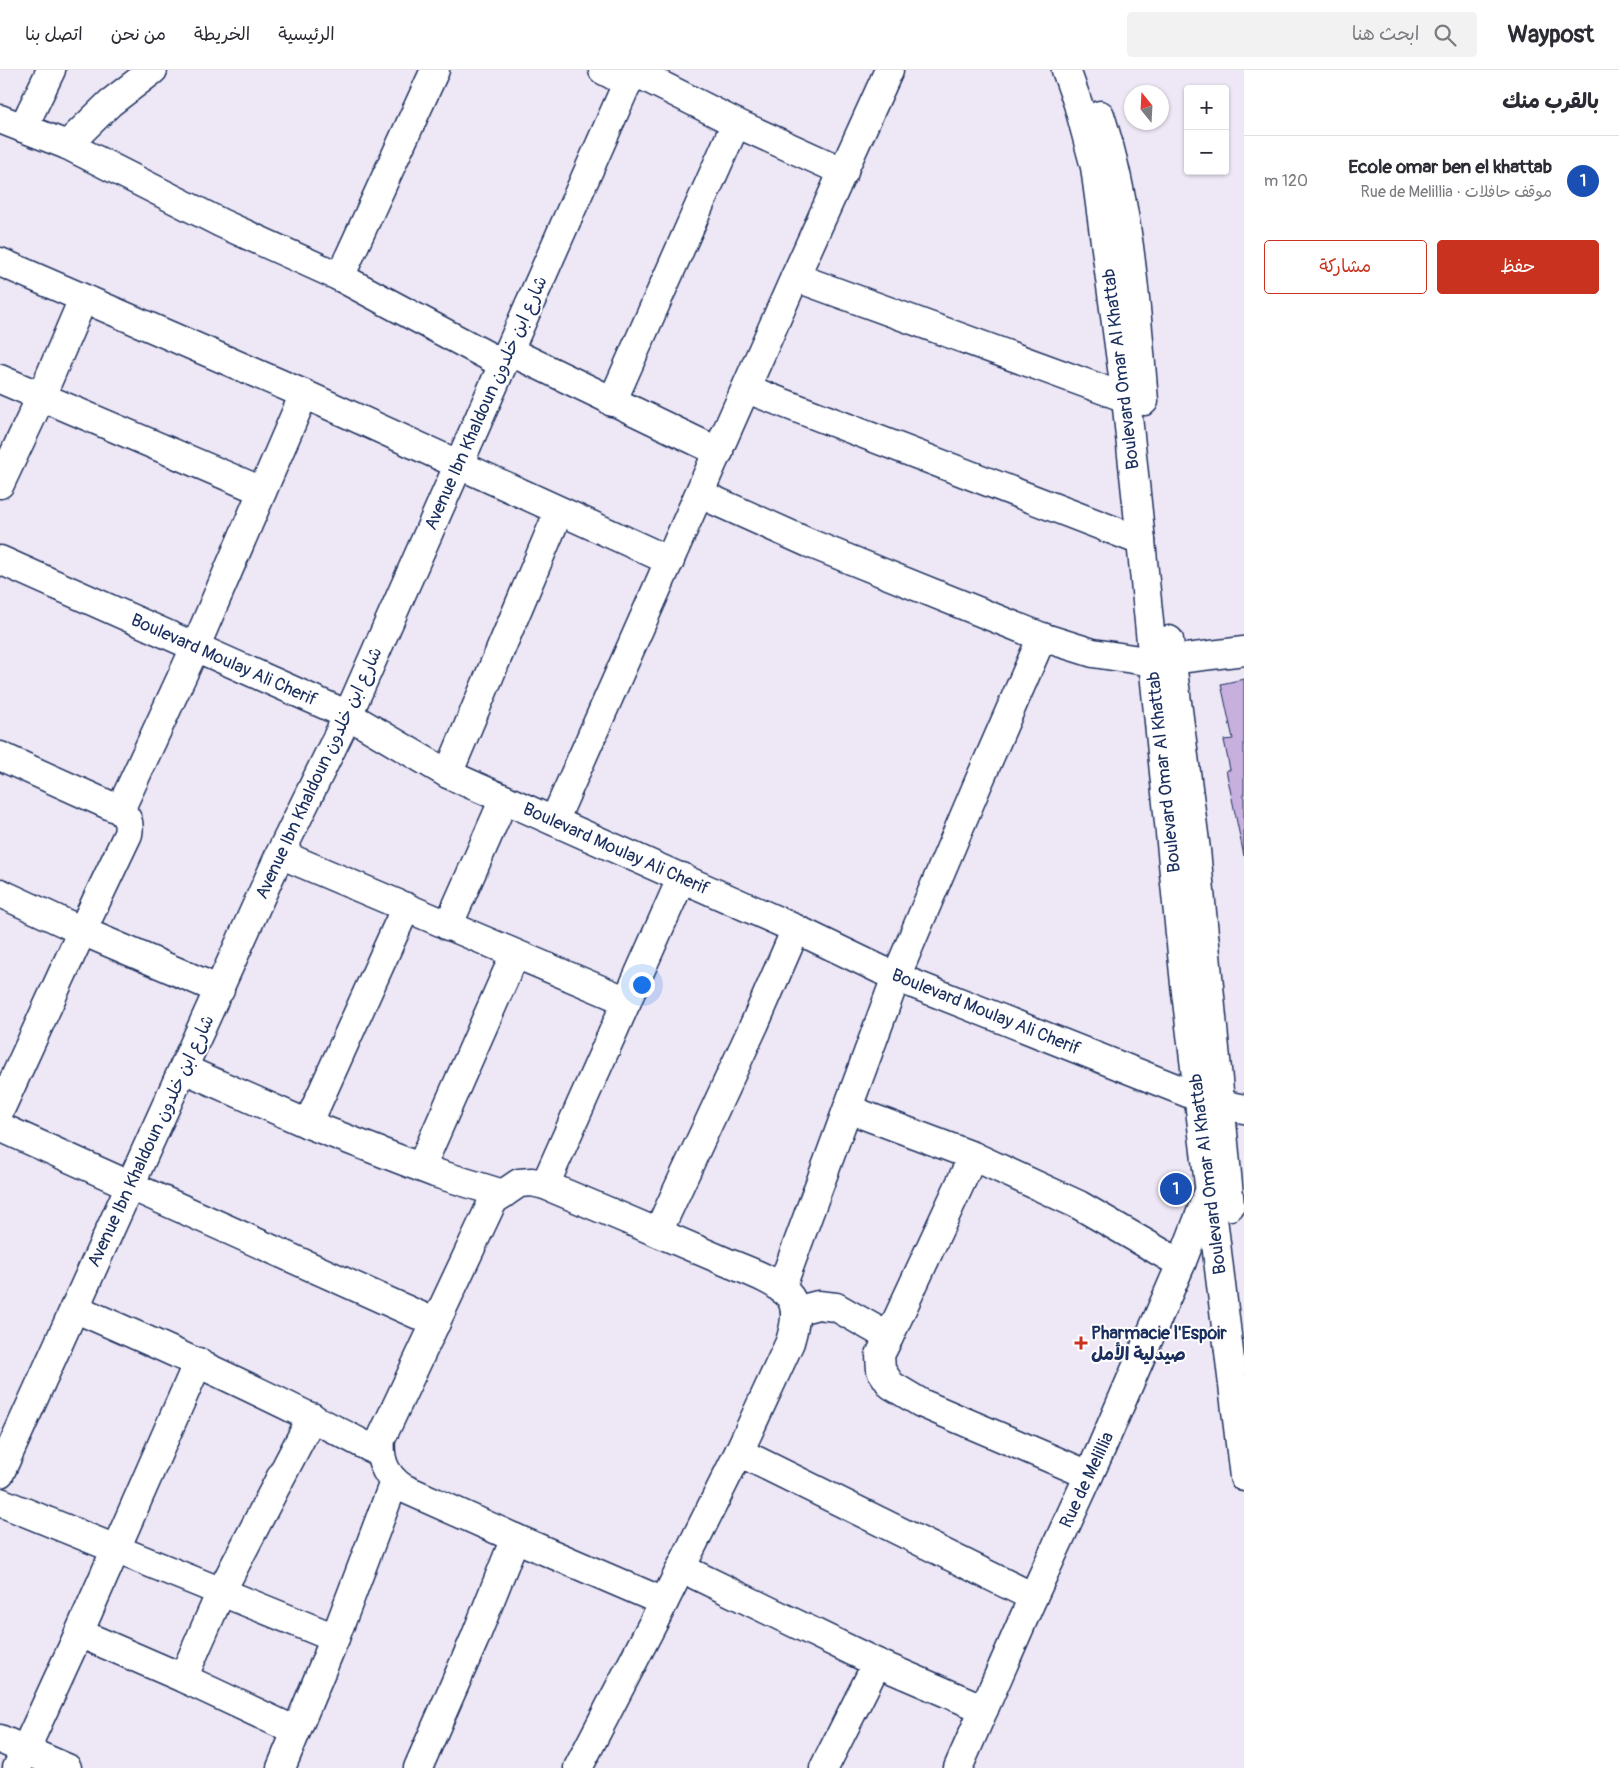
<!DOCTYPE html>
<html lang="ar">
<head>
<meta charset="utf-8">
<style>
  :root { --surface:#fff; --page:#f2f2f3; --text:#2b2b33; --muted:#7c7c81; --line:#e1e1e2; --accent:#c8321e }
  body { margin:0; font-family:Pangolin,"Playpen Sans Arabic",sans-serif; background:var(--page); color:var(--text); direction:rtl }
  .controls { position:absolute; right:15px; top:15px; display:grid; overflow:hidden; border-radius:5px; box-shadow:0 1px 4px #0004 }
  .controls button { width:45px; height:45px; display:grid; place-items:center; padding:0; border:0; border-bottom:1px solid var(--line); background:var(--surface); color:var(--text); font:25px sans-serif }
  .compass { position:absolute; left:1124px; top:15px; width:45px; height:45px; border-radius:50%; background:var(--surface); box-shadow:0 1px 4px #0004; rotate:342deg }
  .you { position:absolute; left:641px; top:914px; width:18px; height:18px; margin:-12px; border:4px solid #fff; border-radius:50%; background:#1a73e8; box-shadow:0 0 0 8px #1a73e833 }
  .badge { display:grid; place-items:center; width:32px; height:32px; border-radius:50%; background:var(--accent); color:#fff; font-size:16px; font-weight:700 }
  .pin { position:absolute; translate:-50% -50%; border:2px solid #fff; box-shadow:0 1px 5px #0006 }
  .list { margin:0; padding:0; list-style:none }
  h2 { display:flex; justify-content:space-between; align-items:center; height:65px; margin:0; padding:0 20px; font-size:21px }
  h2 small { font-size:16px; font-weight:400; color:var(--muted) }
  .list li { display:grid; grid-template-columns:32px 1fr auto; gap:15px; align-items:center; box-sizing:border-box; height:90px; padding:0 20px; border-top:1px solid var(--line) }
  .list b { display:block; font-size:19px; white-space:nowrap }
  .list p { margin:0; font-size:16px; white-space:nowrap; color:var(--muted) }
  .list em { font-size:16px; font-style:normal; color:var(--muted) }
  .actions { display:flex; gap:10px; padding:15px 20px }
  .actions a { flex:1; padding:11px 0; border:1px solid var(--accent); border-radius:5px; text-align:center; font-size:18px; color:var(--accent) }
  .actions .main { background:var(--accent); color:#fff }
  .icon { flex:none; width:28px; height:28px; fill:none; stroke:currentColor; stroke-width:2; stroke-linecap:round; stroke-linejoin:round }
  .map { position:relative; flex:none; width:1244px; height:1698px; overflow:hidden; direction:ltr }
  header { display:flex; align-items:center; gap:30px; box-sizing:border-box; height:70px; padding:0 25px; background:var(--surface); border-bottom:1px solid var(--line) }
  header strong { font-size:24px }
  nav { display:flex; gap:28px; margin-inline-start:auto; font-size:18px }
  .search { width:350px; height:45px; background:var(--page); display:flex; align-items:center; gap:12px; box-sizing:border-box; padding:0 18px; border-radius:5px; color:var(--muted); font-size:19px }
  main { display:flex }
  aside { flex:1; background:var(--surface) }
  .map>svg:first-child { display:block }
  .building { fill:#c7afde; stroke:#1b2f5e }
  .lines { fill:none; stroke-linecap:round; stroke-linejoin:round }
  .minor-casing { stroke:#1b2f5e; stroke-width:31 }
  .minor { stroke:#fff; stroke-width:28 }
  .poi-dot { fill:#c8321e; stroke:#fff; stroke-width:2 }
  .labels { text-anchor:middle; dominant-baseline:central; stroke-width:4; stroke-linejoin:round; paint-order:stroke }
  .street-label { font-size:18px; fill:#1b2f5e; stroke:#fff }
  .poi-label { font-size:18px; font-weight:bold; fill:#1b2f5e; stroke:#fff; text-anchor:start }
</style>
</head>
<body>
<header>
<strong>Waypost</strong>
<div class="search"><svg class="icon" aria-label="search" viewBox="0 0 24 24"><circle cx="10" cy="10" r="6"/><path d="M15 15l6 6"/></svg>ابحث هنا</div>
<nav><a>الرئيسية</a><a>الخريطة</a><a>من نحن</a><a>اتصل بنا</a></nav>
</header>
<main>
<aside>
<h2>بالقرب منك<small></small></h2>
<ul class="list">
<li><span class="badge" style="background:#1a4fb4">1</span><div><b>Ecole omar ben el khattab</b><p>موقف حافلات · Rue de Melillia</p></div><em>120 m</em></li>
</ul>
<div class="actions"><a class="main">حفظ</a><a>مشاركة</a></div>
</aside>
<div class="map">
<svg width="1244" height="1698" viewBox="0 0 1244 1698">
  <rect width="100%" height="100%" fill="#eee7f5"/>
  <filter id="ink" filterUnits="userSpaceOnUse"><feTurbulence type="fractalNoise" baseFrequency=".02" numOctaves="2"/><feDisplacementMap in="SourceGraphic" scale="10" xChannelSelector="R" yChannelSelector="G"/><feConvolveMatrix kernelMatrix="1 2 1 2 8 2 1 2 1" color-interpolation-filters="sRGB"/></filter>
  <g filter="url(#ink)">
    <!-- building -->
    <polygon class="building" points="1244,609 1244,786 1226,700 1230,700 1224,670 1233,669 1221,614"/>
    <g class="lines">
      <defs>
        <g id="minor">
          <polyline points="603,0 628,13"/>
          <polyline points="1066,0 1078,34 1095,97 1126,328 1141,471 1185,914 1244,1407"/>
          <polyline points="633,1 736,53 844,102"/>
          <path d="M1100,45C1130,137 1136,234 1144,331"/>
          <polyline points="0,49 67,75 221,153 340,207 503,294"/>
          <polyline points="23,58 51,0"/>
          <polyline points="67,75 110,33 153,0"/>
          <polyline points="0,192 304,324 670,491"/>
          <polyline points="340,207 435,0"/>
          <polyline points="795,207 1126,328"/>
          <polyline points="509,281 719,382"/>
          <polyline points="0,309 262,421"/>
          <polyline points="747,319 1141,471"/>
          <polyline points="612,332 736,53"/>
          <polyline points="0,414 41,327 83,229"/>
          <polyline points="700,424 809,473 1042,567 1093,583 1153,592 1244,581"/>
          <polyline points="0,490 348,645 448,704 796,859 896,907 1198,1027 1220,1034 1244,1039"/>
          <polyline points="1169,570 1196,780 1230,1136"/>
          <path d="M0,686L120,740C128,748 130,753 128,764L82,861L0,1040"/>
          <polyline points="448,704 559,441"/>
          <polyline points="120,740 195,578 304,324"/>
          <polyline points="554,751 795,207 889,0"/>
          <polyline points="280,784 627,931"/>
          <polyline points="0,823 82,861 220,920"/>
          <polyline points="448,856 504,729"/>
          <polyline points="184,999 308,1054 435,1103 503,1124"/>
          <polyline points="848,1039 973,1086 1079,1135 1181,1194"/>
          <polyline points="308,1054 406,837"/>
          <polyline points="0,1057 436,1253"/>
          <polyline points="421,1097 515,884"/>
          <path d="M532,1112L545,1115C605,1140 664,1165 724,1191C742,1199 778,1210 790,1227C799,1240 794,1258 790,1272L739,1382L664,1532L515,1468L403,1418C385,1406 379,1390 381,1369L490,1137L494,1130L519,1113Z"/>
          <polyline points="545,1115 682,807"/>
          <polyline points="658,1162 755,953 796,859"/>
          <polyline points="781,1219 896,907 977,716 1042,567"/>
          <path d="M74,1238C178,1283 280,1330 380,1383"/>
          <polyline points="795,1241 818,1235 836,1237 889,1267 880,1285 881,1300 891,1315 921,1333 1089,1405"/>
          <polyline points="889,1267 973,1086"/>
          <polyline points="739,1382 1033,1527"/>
          <polyline points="0,1403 280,784 348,645 633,0"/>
          <polyline points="0,1432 335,1568"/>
          <polyline points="681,1498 877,1593 984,1639"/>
          <polyline points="79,1563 183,1608 296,1661"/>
          <polyline points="183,1608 221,1522 312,1347"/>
          <polyline points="0,1669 67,1698"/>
          <polyline points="17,1698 79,1563 198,1292"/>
          <polyline points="281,1698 335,1568 394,1412"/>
          <polyline points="418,1698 475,1568 515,1468"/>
          <polyline points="578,1698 664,1532"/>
          <polyline points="824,1698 877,1593"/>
          <polyline points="958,1698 1033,1527 1101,1379 1181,1194 1208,1124"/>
        </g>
      </defs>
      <!-- minor casing -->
      <use href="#minor" class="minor-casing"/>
      <!-- minor -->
      <use href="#minor" class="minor"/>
    </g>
  </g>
  <!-- markers -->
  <path class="poi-dot" d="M1078.5 1265.5h5v5h5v5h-5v5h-5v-5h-5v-5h5z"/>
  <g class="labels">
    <!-- street labels -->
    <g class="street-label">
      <text transform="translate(1121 299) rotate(-97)">Boulevard Omar Al Khattab</text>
      <text transform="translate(486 333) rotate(-66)">Avenue Ibn Khaldoun شارع ابن خلدون</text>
      <text transform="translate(224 590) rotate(24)">Boulevard Moulay Ali Cherif</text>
      <text transform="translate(1164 702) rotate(-96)">Boulevard Omar Al Khattab</text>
      <text transform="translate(319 703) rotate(-65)">Avenue Ibn Khaldoun شارع ابن خلدون</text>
      <text transform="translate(616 779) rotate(24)">Boulevard Moulay Ali Cherif</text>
      <text transform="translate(986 942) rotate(22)">Boulevard Moulay Ali Cherif</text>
      <text transform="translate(151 1071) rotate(-65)">Avenue Ibn Khaldoun شارع ابن خلدون</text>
      <text transform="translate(1208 1104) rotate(-97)">Boulevard Omar Al Khattab</text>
      <text transform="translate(1087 1410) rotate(-65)">Rue de Melillia</text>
    </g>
    <!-- poi labels -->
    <g class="poi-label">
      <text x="1091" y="1263">Pharmacie l'Espoir<tspan x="1091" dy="21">صيدلية الأمل</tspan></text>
    </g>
  </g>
</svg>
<div class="controls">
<button>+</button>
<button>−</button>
</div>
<svg class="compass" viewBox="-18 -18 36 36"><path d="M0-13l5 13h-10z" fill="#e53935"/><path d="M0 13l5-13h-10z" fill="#7c7c81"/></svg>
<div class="you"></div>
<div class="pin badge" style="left:1176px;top:1119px;background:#1a4fb4">1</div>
</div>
</main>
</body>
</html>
